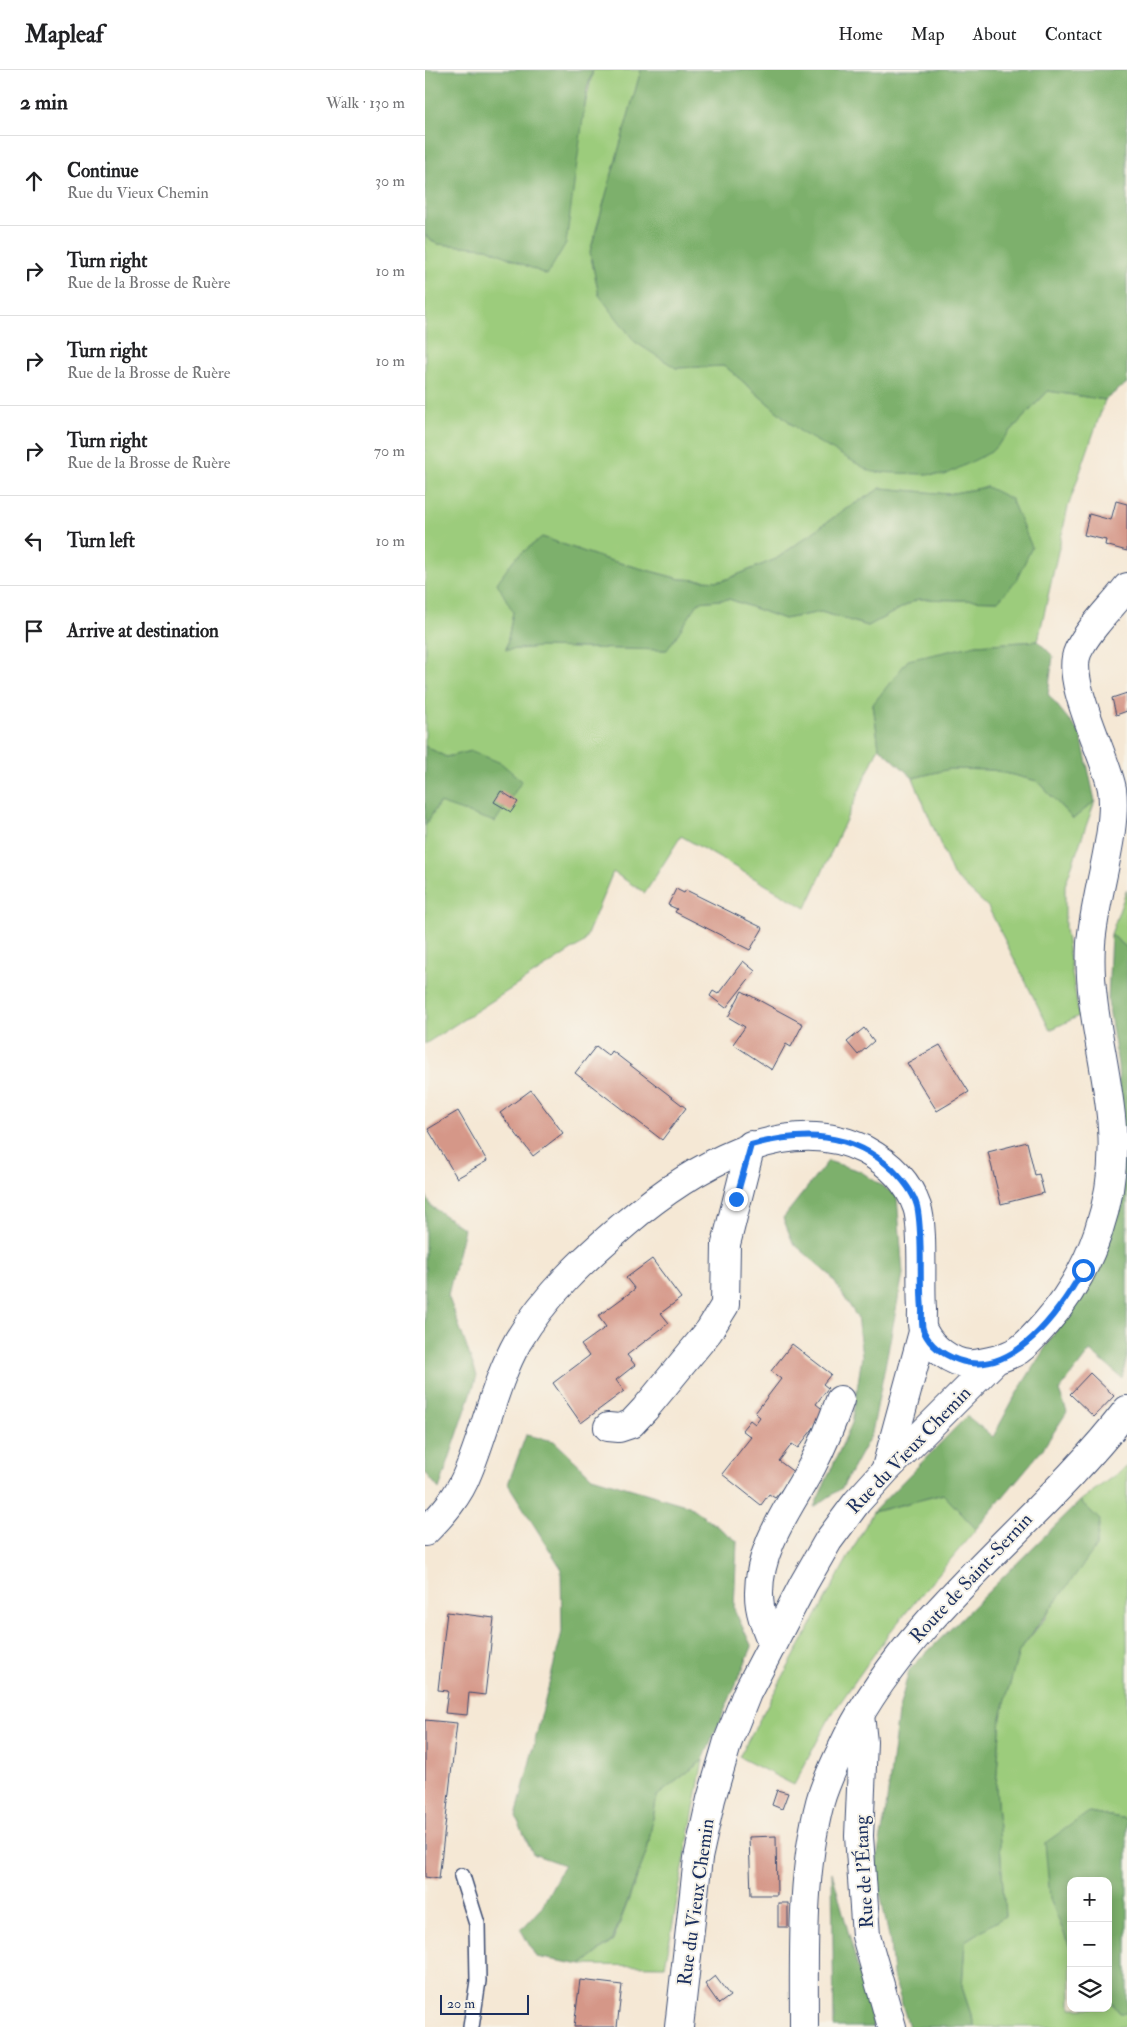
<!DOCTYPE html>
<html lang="en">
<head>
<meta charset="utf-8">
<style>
  :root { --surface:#fff; --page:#f6f6f6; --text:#202124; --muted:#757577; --line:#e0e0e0 }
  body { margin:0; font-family:"IM FELL Double Pica",serif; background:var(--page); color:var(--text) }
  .controls { position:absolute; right:15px; bottom:15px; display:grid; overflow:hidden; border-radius:10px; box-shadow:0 2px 12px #0003 }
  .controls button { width:45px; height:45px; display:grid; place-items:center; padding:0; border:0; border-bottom:1px solid var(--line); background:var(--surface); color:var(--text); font:25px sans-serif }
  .scale { position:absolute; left:15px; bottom:12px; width:89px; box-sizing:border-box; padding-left:5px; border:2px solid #1b2f5e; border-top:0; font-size:14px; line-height:18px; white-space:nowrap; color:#1b2f5e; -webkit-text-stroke:4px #f7f3e8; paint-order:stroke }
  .stop { position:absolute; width:15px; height:15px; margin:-11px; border:4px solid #1a73e8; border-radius:50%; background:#fff }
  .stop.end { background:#1a73e8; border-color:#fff; box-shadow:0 1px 5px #0008 }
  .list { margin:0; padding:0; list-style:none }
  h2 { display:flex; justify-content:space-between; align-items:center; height:65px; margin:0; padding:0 20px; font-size:21px }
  h2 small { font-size:16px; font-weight:400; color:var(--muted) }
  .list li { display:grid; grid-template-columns:32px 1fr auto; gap:15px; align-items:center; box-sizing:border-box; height:90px; padding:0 20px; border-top:1px solid var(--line) }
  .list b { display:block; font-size:19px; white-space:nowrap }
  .list p { margin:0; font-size:16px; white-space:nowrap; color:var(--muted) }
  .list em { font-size:16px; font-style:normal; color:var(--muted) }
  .icon { flex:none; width:28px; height:28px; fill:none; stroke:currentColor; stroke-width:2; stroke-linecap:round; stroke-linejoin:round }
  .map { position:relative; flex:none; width:702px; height:1957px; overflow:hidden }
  header { display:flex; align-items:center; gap:30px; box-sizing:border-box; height:70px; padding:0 25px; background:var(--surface); border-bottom:1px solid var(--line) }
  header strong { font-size:24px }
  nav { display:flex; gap:28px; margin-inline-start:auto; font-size:18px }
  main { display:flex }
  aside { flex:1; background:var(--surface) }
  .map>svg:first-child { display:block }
  .green { fill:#9ccc7c; stroke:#5c7e6d; fill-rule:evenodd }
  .forest { fill:#7db06c; stroke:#4c7065 }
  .building { fill:#d59788 }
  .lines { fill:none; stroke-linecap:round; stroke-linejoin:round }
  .service-casing { stroke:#3c4b70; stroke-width:18 }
  .minor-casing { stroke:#3c4b70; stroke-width:30 }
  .tertiary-casing { stroke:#3c4b70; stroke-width:30 }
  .service { stroke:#fff; stroke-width:15 }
  .minor { stroke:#fff; stroke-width:28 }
  .tertiary { stroke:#fff; stroke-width:28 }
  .route { stroke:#1a73e8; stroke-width:6 }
  .labels { text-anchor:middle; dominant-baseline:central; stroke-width:4; stroke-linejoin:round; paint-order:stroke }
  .street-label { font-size:19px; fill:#1b2f5e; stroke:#f7f3e8 }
</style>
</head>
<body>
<header>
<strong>Mapleaf</strong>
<nav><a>Home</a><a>Map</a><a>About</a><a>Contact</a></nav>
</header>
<main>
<aside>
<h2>2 min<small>Walk · 130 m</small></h2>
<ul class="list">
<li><svg class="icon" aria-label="ahead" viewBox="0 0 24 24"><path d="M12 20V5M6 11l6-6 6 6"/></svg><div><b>Continue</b><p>Rue du Vieux Chemin</p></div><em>30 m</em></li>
<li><svg class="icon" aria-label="right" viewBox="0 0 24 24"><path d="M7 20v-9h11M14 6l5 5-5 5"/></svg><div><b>Turn right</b><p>Rue de la Brosse de Ruère</p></div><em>10 m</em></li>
<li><svg class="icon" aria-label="right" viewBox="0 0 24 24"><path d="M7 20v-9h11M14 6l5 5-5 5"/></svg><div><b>Turn right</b><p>Rue de la Brosse de Ruère</p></div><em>10 m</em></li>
<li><svg class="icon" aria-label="right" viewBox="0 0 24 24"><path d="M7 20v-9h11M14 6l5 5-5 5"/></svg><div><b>Turn right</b><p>Rue de la Brosse de Ruère</p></div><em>70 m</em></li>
<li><svg class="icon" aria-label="left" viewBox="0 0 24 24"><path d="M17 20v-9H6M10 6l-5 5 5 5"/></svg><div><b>Turn left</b></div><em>10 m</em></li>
<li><svg class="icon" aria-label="arrive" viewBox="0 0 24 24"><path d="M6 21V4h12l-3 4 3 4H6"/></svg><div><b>Arrive at destination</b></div></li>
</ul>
</aside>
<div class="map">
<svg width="702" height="1957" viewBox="0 0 702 1957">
  <rect width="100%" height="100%" fill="#f7f3e8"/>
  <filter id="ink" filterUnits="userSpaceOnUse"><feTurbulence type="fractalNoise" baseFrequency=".02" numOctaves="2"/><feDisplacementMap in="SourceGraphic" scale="10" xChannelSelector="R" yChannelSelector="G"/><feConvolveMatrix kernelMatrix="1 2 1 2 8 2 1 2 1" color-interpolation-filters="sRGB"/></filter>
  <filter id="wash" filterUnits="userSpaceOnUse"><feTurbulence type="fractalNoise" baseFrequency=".0096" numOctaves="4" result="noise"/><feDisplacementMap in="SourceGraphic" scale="20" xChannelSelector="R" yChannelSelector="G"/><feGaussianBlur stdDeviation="1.12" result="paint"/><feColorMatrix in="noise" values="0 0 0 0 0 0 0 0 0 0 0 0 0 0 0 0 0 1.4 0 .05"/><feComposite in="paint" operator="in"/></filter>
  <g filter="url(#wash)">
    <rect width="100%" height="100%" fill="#f5e8d5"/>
    <!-- green -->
    <g class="green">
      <path d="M168,0H216L165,182L174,225L251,298L300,296L377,363L566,382L623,321L680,330L643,437L613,571L551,575L448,634L454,677L381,838L256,766L220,823L188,802L159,872L0,974V756L47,681L21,687L0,676V165L12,174L62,178L122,205ZM562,417L573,531L493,529L443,556L396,542L359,549L304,529L274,532L241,580L116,577L81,580L88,542L117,467L180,489L255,509L297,511L351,489L416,442L456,418L523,424Z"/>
      <polygon points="525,699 568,700 612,711 648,749 670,731 640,815 640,859 654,946 625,960 563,837 528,805 488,708"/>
      <polygon points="702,819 702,878 686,864"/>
      <polygon points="702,1396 702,1749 664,1742 625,1829 646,1880 646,1938 683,1938 683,1928 694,1942 702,1943 702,1957 550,1957 537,1917 540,1871 580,1846 571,1717 576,1647 594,1581 621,1547 675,1450 655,1431"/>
      <polygon points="519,1424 551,1459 464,1563 405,1647 369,1715 314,1687 448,1442"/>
      <polygon points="278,1690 240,1896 157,1895 188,1871 222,1781 232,1726"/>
    </g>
    <!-- forest -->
    <g class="forest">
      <polygon points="0,0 168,0 162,19 141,173 122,205 62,178 12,174 0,165"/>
      <polygon points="216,0 702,0 702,313 680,330 623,321 566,382 520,405 447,402 377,363 300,296 251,298 210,272 174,225 165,182"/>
      <polygon points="562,417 586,429 607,477 591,511 573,531 493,529 443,556 396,542 359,549 304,529 274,532 242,580 116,577 81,580 88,542 72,513 89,489 117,467 180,489 255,509 297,511 351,489 416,442 456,418 523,424"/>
      <polygon points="613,571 628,586 623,624 656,665 670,731 648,749 612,711 568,700 525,699 488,708 454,677 448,634 483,590 551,575"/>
      <polygon points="0,676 21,687 47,681 76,693 97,711 70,752 14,733 0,756"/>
      <polygon points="686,864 702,878 702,1287 697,1308 665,1281 634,1321 642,1342 617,1380 551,1459 518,1424 448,1442 542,1346 568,1367 590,1326 677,1187 698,1120 693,995 683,931"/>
      <polygon points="403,1091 435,1101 472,1126 478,1204 447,1363 417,1418 389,1437 427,1353 437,1286 432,1247 405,1205 368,1173 358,1148"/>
      <polygon points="0,1123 6,1136 39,1159 23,1225 52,1306 14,1419 0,1402"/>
      <polygon points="101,1365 129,1371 167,1407 264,1436 312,1471 309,1539 327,1577 278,1690 232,1726 222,1781 187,1871 157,1895 111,1887 96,1860 116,1838 139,1795 108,1784 91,1747 137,1562 136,1498 83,1414"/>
      <polygon points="655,1431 675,1450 671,1477 594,1581 576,1647 571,1717 580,1846 540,1871 537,1917 550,1957 484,1957 468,1905 465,1872 450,1797 460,1746 473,1643 484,1600"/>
      <polygon points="664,1742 702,1749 702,1943 695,1943 683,1928 683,1811 646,1811 646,1880 625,1829 620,1773"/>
      <polygon points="407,1802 449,1957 409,1957"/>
    </g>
    <g id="blocks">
      <!-- building -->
      <g class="building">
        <polygon points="691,431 702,434 702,481 680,475 681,470 659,465 664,444 686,450"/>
        <polygon points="702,623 702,641 691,645 687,628"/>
        <polygon points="76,721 93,732 86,742 69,732"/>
        <polygon points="251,819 259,823 261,820 338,858 325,880 250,842 252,839 243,835"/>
        <polygon points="318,891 330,901 301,938 285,926 288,921 293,924"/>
        <polygon points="317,921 378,954 366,977 361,974 347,1000 308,974 320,957 303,947"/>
        <polygon points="439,958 449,971 433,985 422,972"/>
        <polygon points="515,975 544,1022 512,1041 482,993"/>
        <polygon points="171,976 184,986 187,981 261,1038 237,1070 150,1003"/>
        <polygon points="106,1020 138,1063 108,1086 75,1043"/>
        <polygon points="33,1041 62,1091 32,1108 3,1059"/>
        <polygon points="602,1072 610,1105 614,1104 619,1123 576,1134 563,1082"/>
        <polygon points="227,1189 256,1228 236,1243 244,1253 202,1285 210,1295 191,1310 199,1321 156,1353 128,1313 164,1286 156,1275 181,1257 173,1246 210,1219 201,1208"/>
        <polygon points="367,1274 406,1304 398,1314 403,1318 391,1334 401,1342 373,1378 367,1374 354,1391 370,1403 350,1428 344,1424 336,1435 297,1404 326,1367 317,1360 325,1350 330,1354 335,1347 330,1343 356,1309 346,1301"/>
        <polygon points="665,1303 689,1326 669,1347 645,1324"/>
        <polygon points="22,1542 69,1548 60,1625 44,1623 42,1645 20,1643 23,1621 13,1620"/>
        <polygon points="0,1650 32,1653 14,1809 0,1807"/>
        <polygon points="352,1720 363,1723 357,1739 347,1735"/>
        <polygon points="351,1766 352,1825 326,1825 324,1767"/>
        <rect x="353" y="1833" width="10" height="24"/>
        <polygon points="290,1906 305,1926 294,1934 280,1914"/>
        <polygon points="155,1910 197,1915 192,1957 149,1957"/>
      </g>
    </g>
  </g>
  <g filter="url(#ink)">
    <use href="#blocks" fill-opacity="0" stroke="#3c4b70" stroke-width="1"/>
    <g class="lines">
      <defs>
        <polyline id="service" points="37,1806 52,1854 53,1911 46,1957"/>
        <g id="minor">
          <polyline points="183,1357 194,1358 206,1354 220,1339 284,1261 300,1235 301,1174 326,1075"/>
          <polyline points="461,1398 498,1262"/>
          <path d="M0,1462C17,1445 34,1426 43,1402C61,1359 70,1312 93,1271C121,1224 159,1189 200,1154C261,1102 359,1039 440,1080C464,1093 483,1111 492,1137C499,1156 495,1214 497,1239C497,1246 496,1257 499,1262C507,1278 526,1292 543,1294C552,1295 562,1291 571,1290"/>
          <path d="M347,1573C341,1558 334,1542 334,1525C333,1477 365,1437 387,1396C398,1375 407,1353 415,1330"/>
          <polyline points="435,1645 438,1672 434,1766 441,1866 467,1957"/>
          <path d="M254,1957L273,1788L286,1729L303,1671L322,1623L379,1513L403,1471L432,1432L461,1400L571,1290C578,1287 588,1284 594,1280C604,1273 613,1262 621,1253C667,1201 692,1128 687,1058C683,996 662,936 666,874C669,828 693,761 687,719C681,686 639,610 653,581C664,558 686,538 702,517"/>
        </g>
        <path id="tertiary" d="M379,1957C379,1882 376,1805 395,1732C401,1710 413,1687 423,1666C490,1537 614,1454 702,1340"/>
      </defs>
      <!-- service casing -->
      <use href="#service" class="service-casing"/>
      <!-- minor casing -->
      <use href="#minor" class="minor-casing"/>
      <!-- tertiary casing -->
      <use href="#tertiary" class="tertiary-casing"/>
      <!-- service -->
      <use href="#service" class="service"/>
      <!-- minor -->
      <use href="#minor" class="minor"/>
      <!-- tertiary -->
      <use href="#tertiary" class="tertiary"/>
    </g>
  </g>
  <g class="lines" filter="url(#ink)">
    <!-- route -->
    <path class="route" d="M311,1129L326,1075C378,1061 426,1061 468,1100C479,1111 491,1125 493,1141C498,1174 494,1207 497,1240C497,1246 496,1257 499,1262C506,1277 519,1285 533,1290C588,1310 636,1239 658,1200"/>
  </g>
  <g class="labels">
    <!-- street labels -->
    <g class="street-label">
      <text transform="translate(484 1380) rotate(-46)">Rue du Vieux Chemin</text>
      <text transform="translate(546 1508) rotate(-47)">Route de Saint-Sernin</text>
      <text transform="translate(439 1802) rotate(-93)">Rue de l'Étang</text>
      <text transform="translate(271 1832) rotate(-82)">Rue du Vieux Chemin</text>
    </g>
  </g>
</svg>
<div class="controls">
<button>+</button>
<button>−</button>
<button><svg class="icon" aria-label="layers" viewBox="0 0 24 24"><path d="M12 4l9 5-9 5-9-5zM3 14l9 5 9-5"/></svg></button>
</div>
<div class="scale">20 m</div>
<div class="stop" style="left:658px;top:1200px"></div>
<div class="stop end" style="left:311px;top:1129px"></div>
</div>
</main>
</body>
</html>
